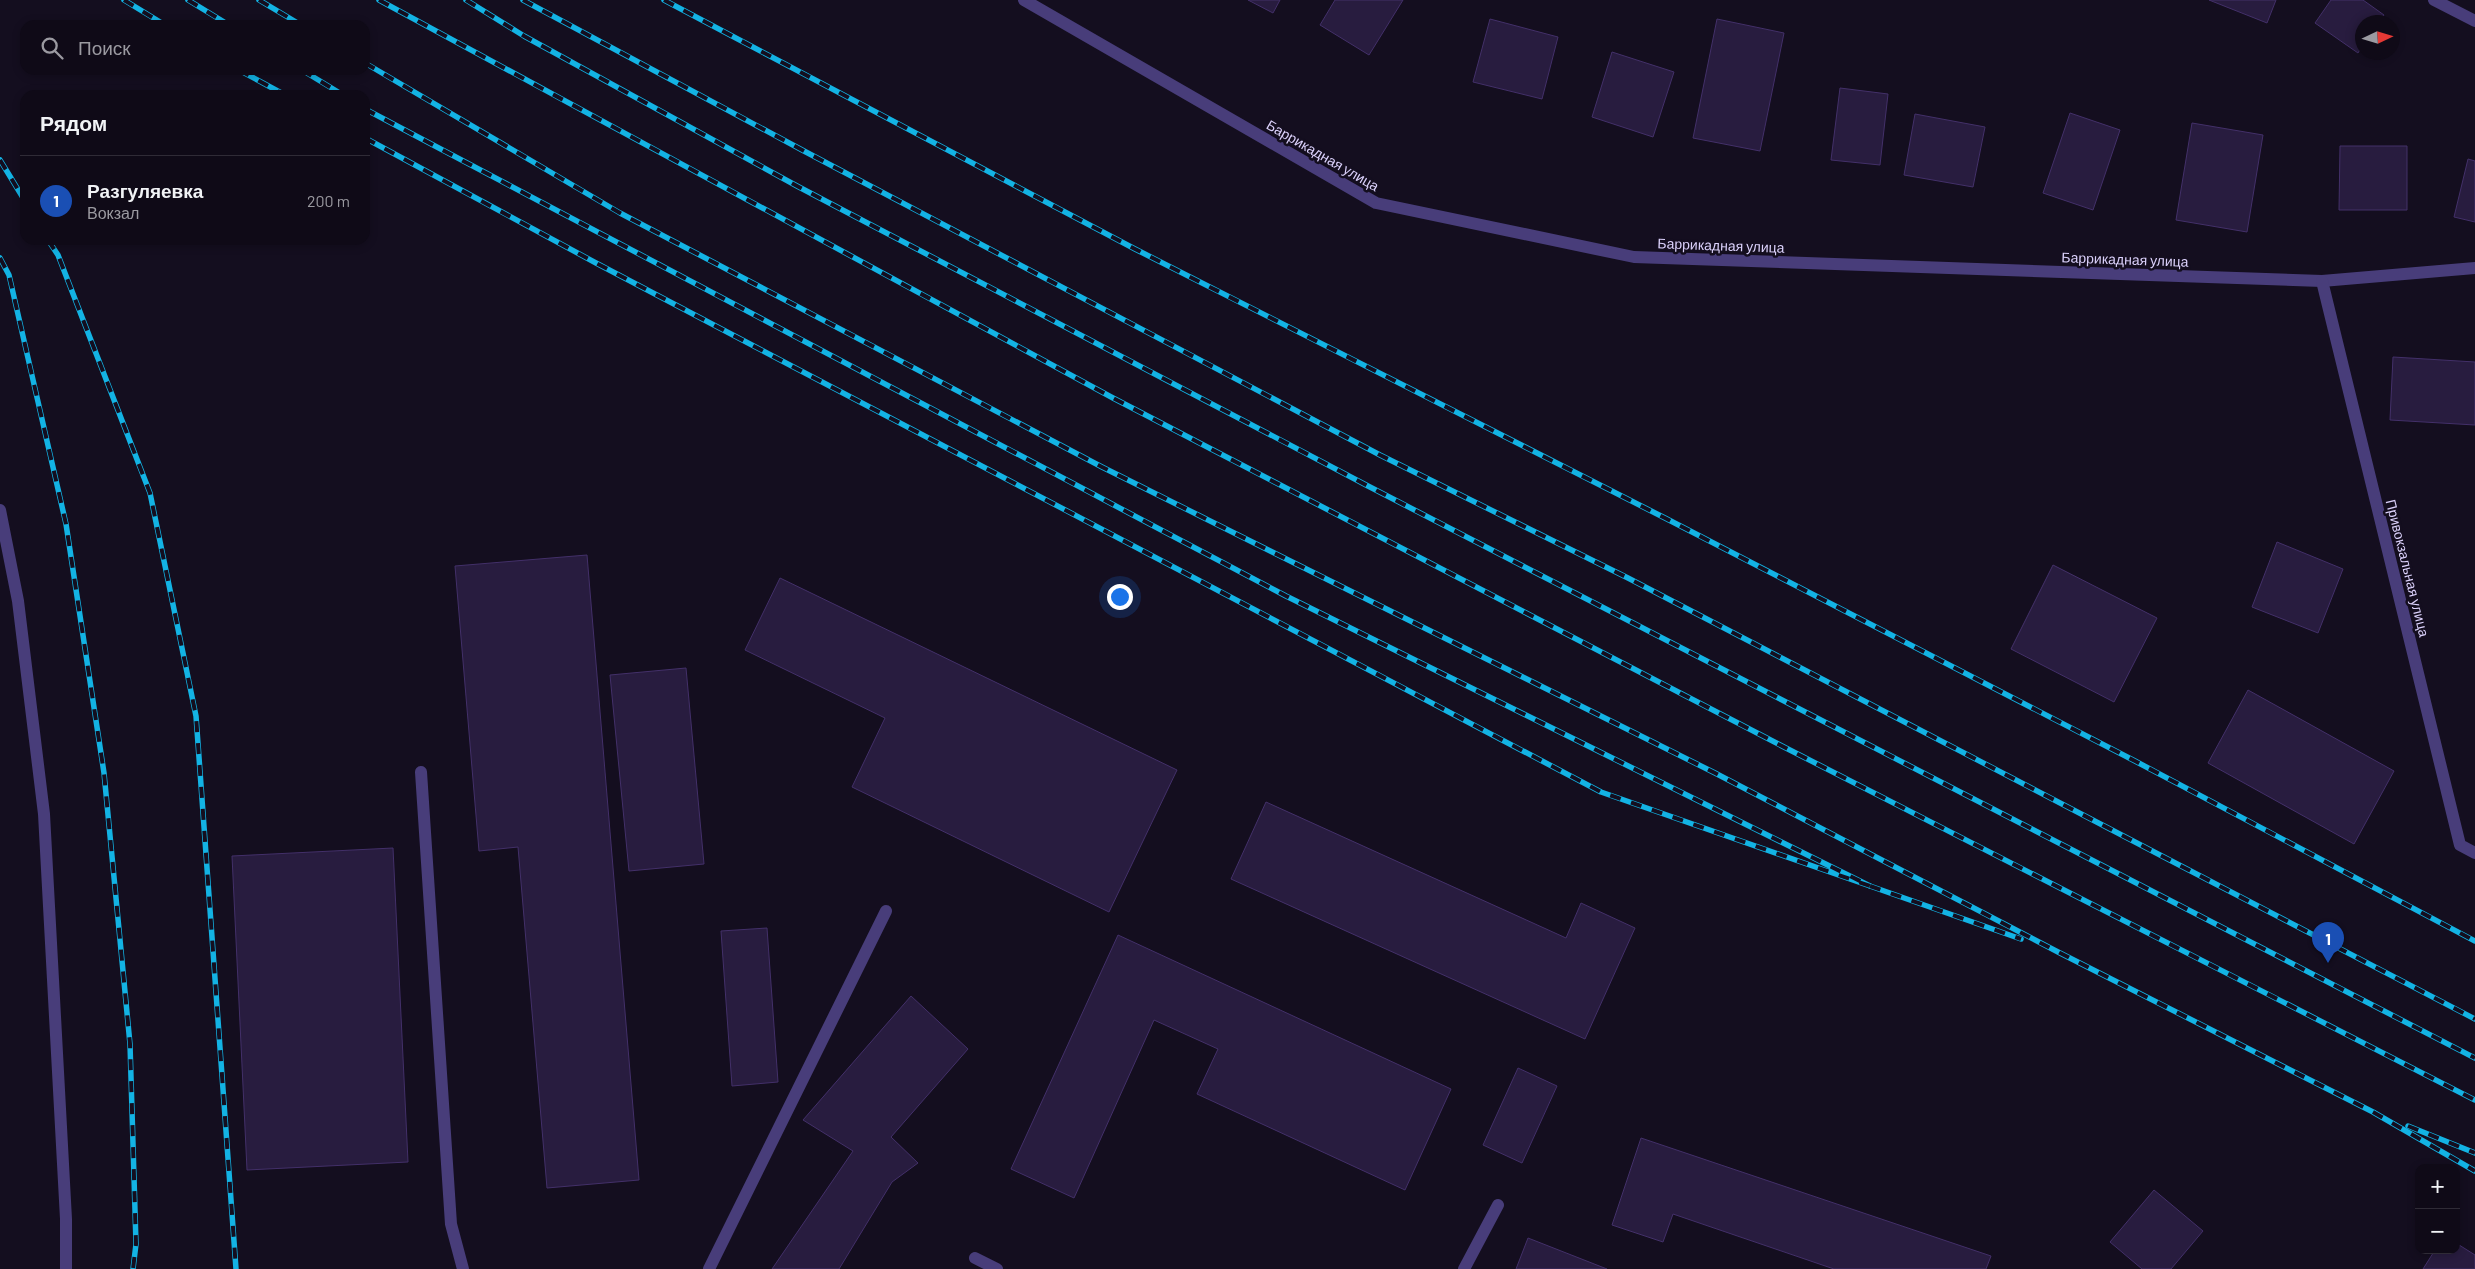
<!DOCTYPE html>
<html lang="ru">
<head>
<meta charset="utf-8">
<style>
  :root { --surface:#0f0a17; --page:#1d1824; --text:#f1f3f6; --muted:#9b9aa1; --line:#2f2b36; --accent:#ea580c }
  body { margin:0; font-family:Barlow,sans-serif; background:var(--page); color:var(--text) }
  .controls { position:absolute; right:15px; bottom:15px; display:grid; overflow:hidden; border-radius:10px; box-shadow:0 2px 8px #0003 }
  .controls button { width:45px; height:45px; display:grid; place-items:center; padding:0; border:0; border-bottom:1px solid var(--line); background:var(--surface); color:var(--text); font:25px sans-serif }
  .compass { position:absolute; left:2355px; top:15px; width:45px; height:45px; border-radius:50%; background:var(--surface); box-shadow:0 2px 8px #0003; rotate:86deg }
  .you { position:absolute; left:1119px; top:596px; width:18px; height:18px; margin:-12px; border:4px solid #fff; border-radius:50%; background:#1a73e8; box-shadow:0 0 0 8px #1a73e833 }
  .badge { display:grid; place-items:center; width:32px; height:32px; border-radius:50%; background:var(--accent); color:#fff; font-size:16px; font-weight:700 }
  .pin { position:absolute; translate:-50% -41px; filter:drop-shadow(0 1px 2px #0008) }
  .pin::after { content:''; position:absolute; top:26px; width:18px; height:15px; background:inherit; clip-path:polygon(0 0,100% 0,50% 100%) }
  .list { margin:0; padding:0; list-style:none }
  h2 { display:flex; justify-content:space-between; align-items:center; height:65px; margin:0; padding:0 20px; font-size:21px }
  h2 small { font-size:16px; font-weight:400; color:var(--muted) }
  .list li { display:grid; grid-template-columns:32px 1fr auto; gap:15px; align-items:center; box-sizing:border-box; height:90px; padding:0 20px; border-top:1px solid var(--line) }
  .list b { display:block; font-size:19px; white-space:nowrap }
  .list p { margin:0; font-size:16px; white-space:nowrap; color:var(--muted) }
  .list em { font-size:16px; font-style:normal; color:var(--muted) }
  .icon { flex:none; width:28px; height:28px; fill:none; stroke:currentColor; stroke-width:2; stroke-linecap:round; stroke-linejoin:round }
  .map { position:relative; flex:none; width:2475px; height:1269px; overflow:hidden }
  .search { position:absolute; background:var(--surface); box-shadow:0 2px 8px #0003; left:20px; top:20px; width:350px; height:55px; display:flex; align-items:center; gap:12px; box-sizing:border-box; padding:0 18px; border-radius:15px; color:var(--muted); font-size:19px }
  .panel { position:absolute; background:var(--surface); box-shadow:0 2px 8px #0003; left:20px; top:90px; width:350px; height:155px; border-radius:15px }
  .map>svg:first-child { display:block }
  .building { fill:#281c3f; stroke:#433069 }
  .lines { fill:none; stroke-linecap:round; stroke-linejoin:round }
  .service { stroke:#483d7a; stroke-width:12 }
  .minor { stroke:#483d7a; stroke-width:12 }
  .rail-casing { stroke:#13b3e4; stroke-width:5.5 }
  .rail { stroke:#140e1f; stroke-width:4; stroke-dasharray:11; stroke-linecap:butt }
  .labels { text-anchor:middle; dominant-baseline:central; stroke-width:5; stroke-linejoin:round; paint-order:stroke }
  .street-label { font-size:14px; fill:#dbd1fb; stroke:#140e1f }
</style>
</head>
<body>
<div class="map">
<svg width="2475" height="1269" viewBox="0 0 2475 1269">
  <rect width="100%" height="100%" fill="#140e1f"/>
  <!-- building -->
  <g class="building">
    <polygon points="1248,0 1280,0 1273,13"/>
    <polygon points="1335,0 1403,0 1369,55 1320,25"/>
    <polygon points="2209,0 2276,0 2267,23"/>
    <polygon points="2331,0 2363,0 2384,15 2379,22 2362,22 2362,46 2358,53 2315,23"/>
    <polygon points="1490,19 1558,37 1542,99 1473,82"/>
    <polygon points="1717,19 1784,33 1760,151 1693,138"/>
    <polygon points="1612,52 1674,72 1653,137 1592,117"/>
    <polygon points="1840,88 1888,94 1880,165 1831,160"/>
    <polygon points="2070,113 2120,130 2093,210 2043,193"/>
    <polygon points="1915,114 1985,127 1973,187 1904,175"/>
    <polygon points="2192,123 2263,135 2247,232 2176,220"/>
    <polygon points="2340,146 2407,146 2407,210 2339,210"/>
    <polygon points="2468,159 2475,161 2475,222 2454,217"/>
    <polygon points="2393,357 2475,362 2475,425 2390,420"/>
    <polygon points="2277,542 2343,569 2318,633 2252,607"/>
    <polygon points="587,555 639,1180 547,1188 518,847 479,851 455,566"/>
    <polygon points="2053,565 2157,618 2114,702 2011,649"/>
    <polygon points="780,578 1177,770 1109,912 852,787 885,718 745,650"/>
    <polygon points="686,668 704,864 629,871 610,675"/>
    <polygon points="2248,690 2394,771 2354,844 2208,763"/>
    <polygon points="1266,802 1566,938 1581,903 1635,928 1585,1039 1231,879"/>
    <polygon points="393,848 408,1162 247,1170 232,856"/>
    <polygon points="767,928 778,1082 732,1086 721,931"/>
    <polygon points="1118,935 1451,1089 1405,1190 1197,1094 1218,1049 1154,1020 1074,1198 1011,1169"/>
    <polygon points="911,996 968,1049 891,1137 918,1163 892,1182 839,1269 772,1269 853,1151 803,1120"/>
    <polygon points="1518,1068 1557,1086 1522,1163 1483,1145"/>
    <polygon points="1641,1138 1991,1256 1986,1269 1834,1269 1673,1214 1663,1242 1612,1225"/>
    <polygon points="2154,1190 2203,1231 2171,1269 2142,1269 2110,1242"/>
    <polygon points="1528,1238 1607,1269 1516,1269"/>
    <polygon points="2456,1243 2475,1255 2475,1269 2423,1269 2435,1250 2456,1250"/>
  </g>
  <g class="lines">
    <!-- service -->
    <g class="service">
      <polyline points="0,510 18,601 44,814 66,1219 66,1269"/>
      <polyline points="421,772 451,1224 463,1269"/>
      <polyline points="975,1258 997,1269"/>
      <polyline points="709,1269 886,911"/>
      <polyline points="1464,1269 1498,1205"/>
    </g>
    <!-- minor -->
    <g class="minor">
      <polyline points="1024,0 1376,203 1634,257 2322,281 2475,268"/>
      <polyline points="2434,0 2475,21"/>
      <polyline points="2322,281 2460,845 2475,853"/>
    </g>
    <defs>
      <g id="rail">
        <polyline points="124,0 165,25"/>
        <polyline points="188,0 229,25"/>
        <polyline points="259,0 301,25"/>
        <polyline points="379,0 1113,398 1782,746 2475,1100"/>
        <polyline points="466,0 524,36 797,186 1368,486 2475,1058"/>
        <polyline points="523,0 804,151 1380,455 1628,578 2475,1019"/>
        <polyline points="664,0 1135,249 1665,518 2135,761 2475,941"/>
        <polyline points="365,63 620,213 1102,467 1715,773 2058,952 2373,1112 2475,1171"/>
        <polyline points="239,70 285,95"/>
        <polyline points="302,70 343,95"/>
        <polyline points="365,109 1286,596 1870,886 1601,792 596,263 365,138"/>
        <polyline points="0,160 25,201"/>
        <polyline points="48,240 58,255 150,493 196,716 236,1269"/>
        <polyline points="0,258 9,275 66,524 104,773 130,1044 136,1244 133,1269"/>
        <polyline points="1870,886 2021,939"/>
        <polyline points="2408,1126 2475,1153"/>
      </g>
    </defs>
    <!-- rail casing -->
    <use href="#rail" class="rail-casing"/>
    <!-- rail -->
    <use href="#rail" class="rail"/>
  </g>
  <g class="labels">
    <!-- street labels -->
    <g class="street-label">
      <text transform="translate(1323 155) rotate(30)">Баррикадная улица</text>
      <text transform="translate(1721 245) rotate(2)">Баррикадная улица</text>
      <text transform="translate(2125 259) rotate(2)">Баррикадная улица</text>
      <text transform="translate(2408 568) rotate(76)">Привокзальная улица</text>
    </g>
  </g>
</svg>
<div class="controls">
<button>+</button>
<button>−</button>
</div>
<svg class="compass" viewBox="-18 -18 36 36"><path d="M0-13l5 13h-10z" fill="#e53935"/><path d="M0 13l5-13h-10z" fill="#9b9aa1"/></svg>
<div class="you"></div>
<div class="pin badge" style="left:2328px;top:963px;background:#1a4fb4">1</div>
<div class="search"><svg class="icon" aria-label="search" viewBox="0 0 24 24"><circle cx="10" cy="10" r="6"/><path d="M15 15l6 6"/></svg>Поиск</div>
<section class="panel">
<h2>Рядом<small></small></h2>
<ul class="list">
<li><span class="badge" style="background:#1a4fb4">1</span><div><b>Разгуляевка</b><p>Вокзал</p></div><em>200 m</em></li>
</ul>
</section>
</div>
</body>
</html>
